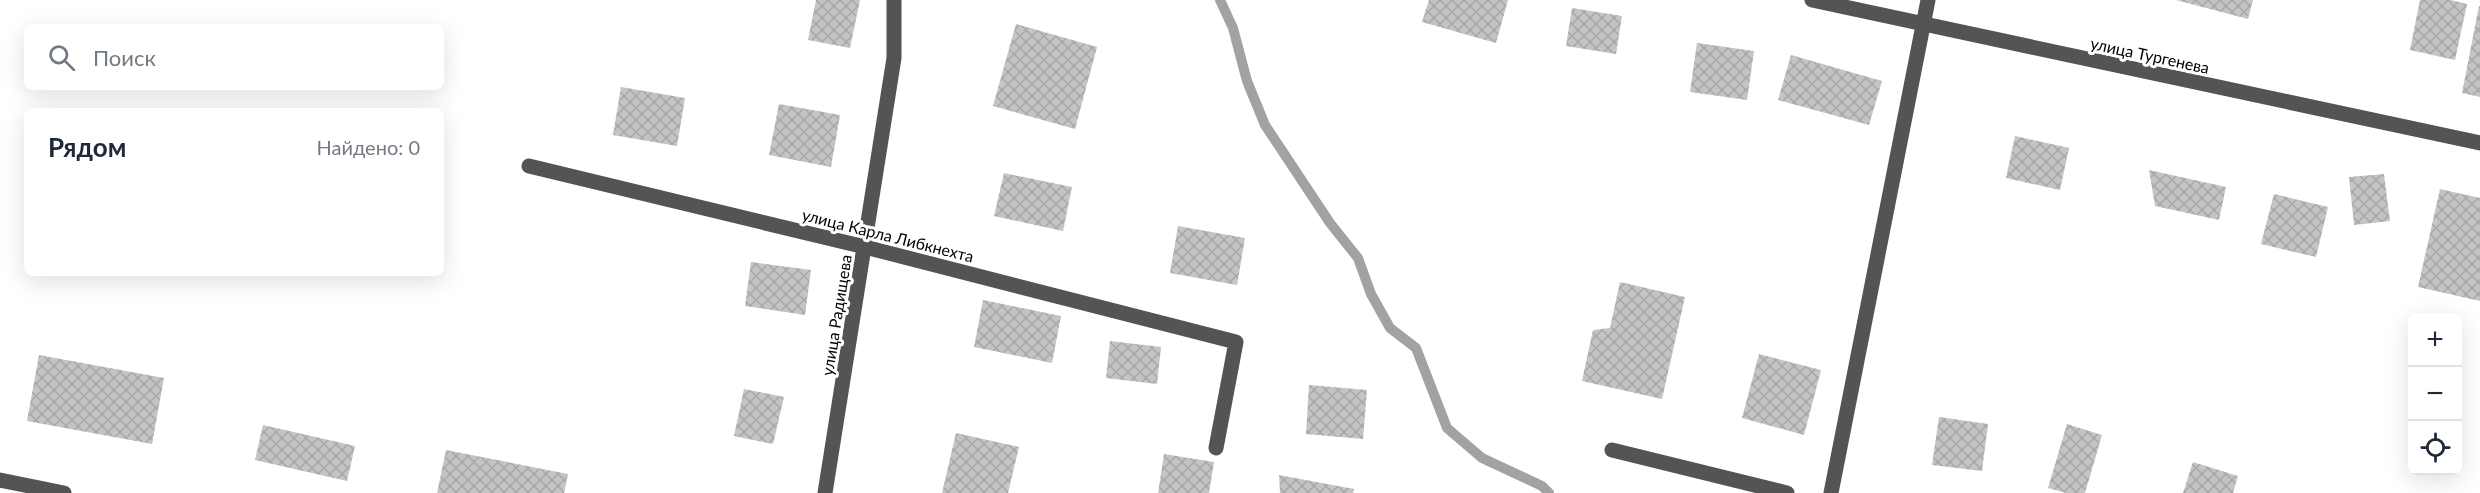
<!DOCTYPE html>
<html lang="ru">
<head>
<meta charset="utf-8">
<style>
  :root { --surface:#fff; --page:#f2f2f3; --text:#1f2937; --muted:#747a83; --line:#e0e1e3 }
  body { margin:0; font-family:Lato,sans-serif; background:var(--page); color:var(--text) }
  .controls { position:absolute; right:18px; bottom:18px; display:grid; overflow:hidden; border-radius:9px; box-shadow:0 6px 24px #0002 }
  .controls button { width:54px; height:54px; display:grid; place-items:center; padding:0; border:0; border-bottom:2px solid var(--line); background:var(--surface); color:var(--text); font:30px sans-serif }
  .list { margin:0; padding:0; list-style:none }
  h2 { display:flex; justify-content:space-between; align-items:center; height:78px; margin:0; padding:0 24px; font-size:26px }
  h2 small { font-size:20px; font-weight:400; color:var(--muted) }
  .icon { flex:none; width:33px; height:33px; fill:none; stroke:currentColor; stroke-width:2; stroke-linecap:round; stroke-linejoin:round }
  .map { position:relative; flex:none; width:2480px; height:493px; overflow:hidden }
  .search { position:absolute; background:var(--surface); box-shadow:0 6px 24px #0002; left:24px; top:24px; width:420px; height:66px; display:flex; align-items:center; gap:15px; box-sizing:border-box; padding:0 21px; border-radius:9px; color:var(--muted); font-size:22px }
  .panel { position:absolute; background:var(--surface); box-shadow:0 6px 24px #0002; left:24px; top:108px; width:420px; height:168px; border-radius:9px }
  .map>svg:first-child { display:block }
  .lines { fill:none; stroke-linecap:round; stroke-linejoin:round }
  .stream { stroke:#a2a2a2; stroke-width:10 }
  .building { fill:url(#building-cross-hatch) }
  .minor { stroke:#545454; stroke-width:15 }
  .labels { text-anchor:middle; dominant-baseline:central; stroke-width:6; stroke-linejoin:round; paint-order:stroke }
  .street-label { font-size:16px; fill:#000; stroke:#fff }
</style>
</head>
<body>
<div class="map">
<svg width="2480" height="493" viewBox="0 0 2480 493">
  <defs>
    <pattern id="building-cross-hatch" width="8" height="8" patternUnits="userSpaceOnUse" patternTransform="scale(1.5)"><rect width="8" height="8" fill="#c4c4c4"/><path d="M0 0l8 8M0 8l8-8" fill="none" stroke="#a7a7a7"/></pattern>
  </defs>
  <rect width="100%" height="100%" fill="#fff"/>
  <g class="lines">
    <!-- stream -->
    <polyline class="stream" points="1220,0 1233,28 1247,81 1265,125 1330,223 1358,258 1371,294 1390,328 1416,348 1447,428 1482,458 1542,486 1549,493"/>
  </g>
  <!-- building -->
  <g class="building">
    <polygon points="816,0 860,0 850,48 808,40"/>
    <polygon points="1429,0 1508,0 1496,43 1422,22"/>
    <polygon points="2176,0 2253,0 2248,19"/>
    <polygon points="2420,0 2451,0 2467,4 2455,60 2410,50"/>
    <polygon points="2479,6 2480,6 2480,97 2462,93"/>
    <polygon points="1572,8 1622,16 1616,54 1566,46"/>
    <polygon points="1016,24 1097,47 1075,129 993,106"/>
    <polygon points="1697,43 1754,51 1747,100 1690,92"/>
    <polygon points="1791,55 1882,81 1869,125 1778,100"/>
    <polygon points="621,87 685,98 677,146 613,135"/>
    <polygon points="779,104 840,115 831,167 769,155"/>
    <polygon points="2015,136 2069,148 2060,190 2006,178"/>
    <polygon points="2149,170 2226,187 2219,220 2155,206"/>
    <polygon points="1004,173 1072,187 1063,231 994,216"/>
    <polygon points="2384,174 2390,221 2354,225 2349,177"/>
    <polygon points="2440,189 2480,198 2480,301 2418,287"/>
    <polygon points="2274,194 2328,207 2316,257 2261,244"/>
    <polygon points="1178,226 1245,238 1237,285 1170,273"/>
    <polygon points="751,262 811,270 805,315 745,306"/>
    <polygon points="1620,282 1685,297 1662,399 1582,381 1593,330 1610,328"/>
    <polygon points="983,300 1061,316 1052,363 974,347"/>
    <polygon points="1110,341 1161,347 1157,384 1106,378"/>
    <polygon points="1759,354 1821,370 1804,435 1742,418"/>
    <polygon points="39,355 164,378 152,444 27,421"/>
    <polygon points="1309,385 1367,390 1363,439 1306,434"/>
    <polygon points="744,389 784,397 773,444 734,436"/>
    <polygon points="1939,417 1988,424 1982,471 1932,465"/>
    <polygon points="2067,424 2102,435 2085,493 2066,493 2048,488"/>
    <polygon points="263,425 355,446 347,481 255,460"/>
    <polygon points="956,433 1019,447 1008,493 942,493"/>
    <polygon points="446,450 568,474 564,493 437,493"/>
    <polygon points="1164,454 1214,462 1209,493 1158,493"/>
    <polygon points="2193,462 2238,476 2233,493 2183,493"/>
    <polygon points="1279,475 1354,489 1353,493 1280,493"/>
  </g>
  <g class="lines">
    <!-- minor -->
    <g class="minor">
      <polyline points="1812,0 2480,143"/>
      <polyline points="529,166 865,247 1236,342 1216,448"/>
      <polyline points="1612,450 1787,493"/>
      <polyline points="0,480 64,493"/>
      <polyline points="825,493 894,58 894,0"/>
      <polyline points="1831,493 1928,0"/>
    </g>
  </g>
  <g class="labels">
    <!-- street labels -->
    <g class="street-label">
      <text transform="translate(2150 55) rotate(12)">улица Тургенева</text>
      <text transform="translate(888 235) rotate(14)">улица Карла Либкнехта</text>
      <text transform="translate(836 315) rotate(-81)">улица Радищева</text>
    </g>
  </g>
</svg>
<div class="controls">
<button>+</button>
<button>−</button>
<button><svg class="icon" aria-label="locate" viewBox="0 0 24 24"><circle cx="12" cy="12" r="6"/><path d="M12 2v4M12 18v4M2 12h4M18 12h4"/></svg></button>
</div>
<div class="search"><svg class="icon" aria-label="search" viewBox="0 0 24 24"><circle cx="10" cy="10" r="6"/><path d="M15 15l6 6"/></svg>Поиск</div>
<section class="panel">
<h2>Рядом<small>Найдено: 0</small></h2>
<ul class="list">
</ul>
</section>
</div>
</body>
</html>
